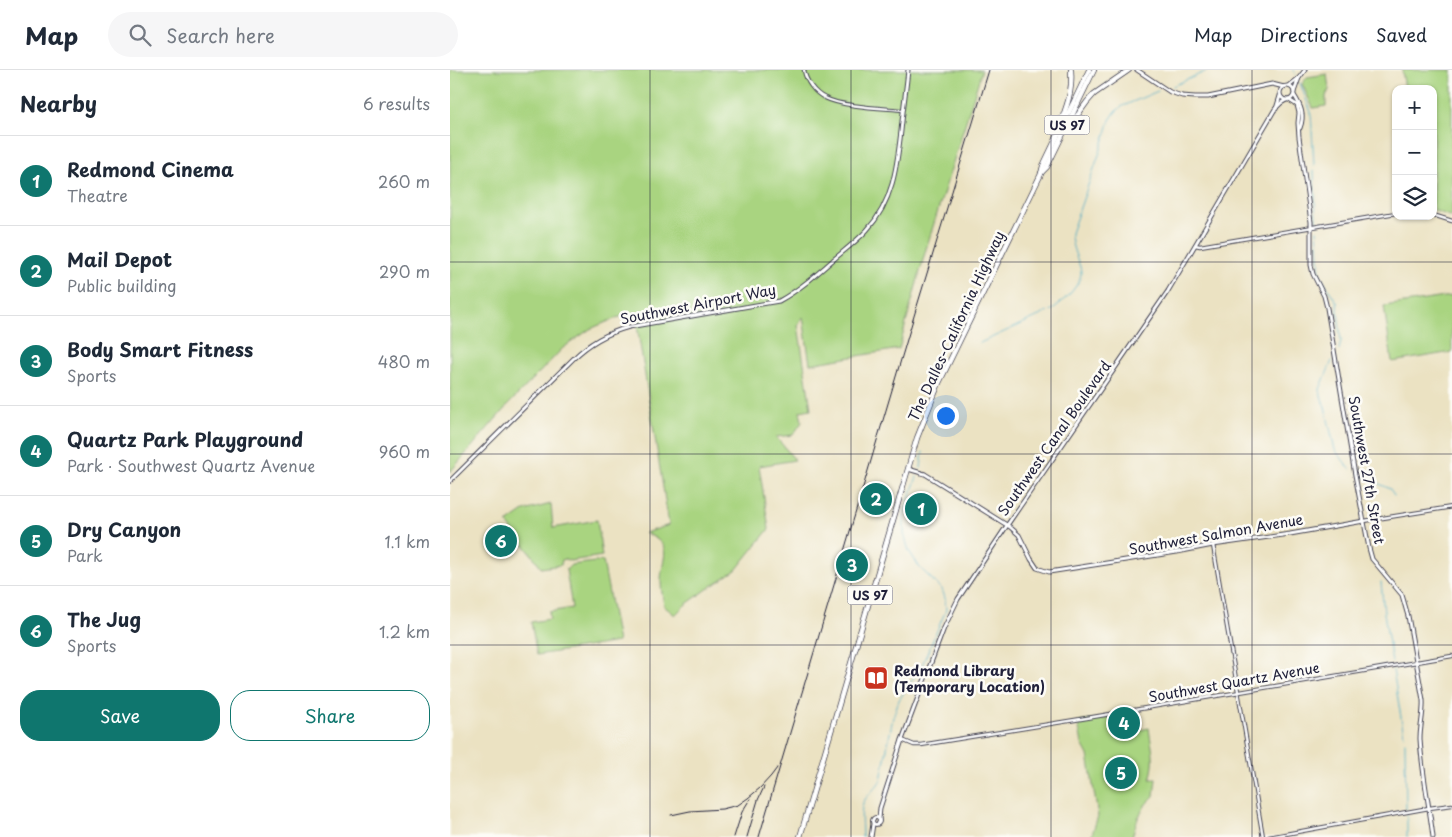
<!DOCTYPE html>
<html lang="en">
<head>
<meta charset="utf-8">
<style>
  :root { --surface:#fff; --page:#f6f6f7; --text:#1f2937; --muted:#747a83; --line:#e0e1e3; --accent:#0f766e }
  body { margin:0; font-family:"Playpen Sans",sans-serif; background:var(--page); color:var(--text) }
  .controls { position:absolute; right:15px; top:15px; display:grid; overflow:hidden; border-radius:10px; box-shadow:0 1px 4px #0004 }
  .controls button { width:45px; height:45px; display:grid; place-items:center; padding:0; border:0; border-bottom:1px solid var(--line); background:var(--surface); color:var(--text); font:25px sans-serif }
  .you { position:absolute; left:495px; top:345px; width:18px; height:18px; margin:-12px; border:4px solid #fff; border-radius:50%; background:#1a73e8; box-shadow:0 0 0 8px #1a73e833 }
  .badge { display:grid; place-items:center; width:32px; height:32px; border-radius:50%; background:var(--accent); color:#fff; font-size:16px; font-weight:700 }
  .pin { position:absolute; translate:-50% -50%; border:2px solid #fff; box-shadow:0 1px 5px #0006 }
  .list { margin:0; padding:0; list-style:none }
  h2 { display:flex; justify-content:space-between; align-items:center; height:65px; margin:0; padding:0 20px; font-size:21px }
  h2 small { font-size:16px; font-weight:400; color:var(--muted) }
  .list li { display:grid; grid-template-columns:32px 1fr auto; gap:15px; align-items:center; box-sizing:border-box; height:90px; padding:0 20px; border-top:1px solid var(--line) }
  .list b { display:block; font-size:19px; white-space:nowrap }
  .list p { margin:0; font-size:16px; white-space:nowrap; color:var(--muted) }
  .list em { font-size:16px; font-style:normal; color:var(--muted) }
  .actions { display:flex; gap:10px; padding:15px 20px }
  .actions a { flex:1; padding:11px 0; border:1px solid var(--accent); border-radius:20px; text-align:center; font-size:18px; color:var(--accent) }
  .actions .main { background:var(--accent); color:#fff }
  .icon { flex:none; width:28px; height:28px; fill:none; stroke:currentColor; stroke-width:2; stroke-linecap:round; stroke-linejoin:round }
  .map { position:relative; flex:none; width:1002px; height:767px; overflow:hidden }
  header { display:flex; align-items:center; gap:30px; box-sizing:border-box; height:70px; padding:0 25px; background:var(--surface); border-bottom:1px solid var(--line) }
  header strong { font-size:24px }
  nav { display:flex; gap:28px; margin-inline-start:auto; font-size:18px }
  .search { width:350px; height:45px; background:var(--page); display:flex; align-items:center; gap:12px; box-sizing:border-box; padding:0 18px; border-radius:28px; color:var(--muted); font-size:19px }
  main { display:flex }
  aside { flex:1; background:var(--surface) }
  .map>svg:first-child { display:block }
  .green { fill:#a9d480; stroke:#667b5e }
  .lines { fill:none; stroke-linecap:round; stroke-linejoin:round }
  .stream { stroke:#42a8c2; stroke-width:1 }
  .tertiary-casing { stroke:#403f4f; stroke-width:4.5 }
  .secondary-casing { stroke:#403f4f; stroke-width:5 }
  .trunk-casing { stroke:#403f4f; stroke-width:6 }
  .tertiary { stroke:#fff; stroke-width:2.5 }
  .secondary { stroke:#fff; stroke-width:3 }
  .trunk { stroke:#fff; stroke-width:4.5 }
  .rail { stroke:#22223b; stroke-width:1 }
  .grid { fill:none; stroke:#22223b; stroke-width:1; stroke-opacity:0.55 }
  .labels { text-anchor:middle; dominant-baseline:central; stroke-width:5; stroke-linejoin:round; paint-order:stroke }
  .shield { fill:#fdfcf7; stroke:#646373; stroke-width:1 }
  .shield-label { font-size:12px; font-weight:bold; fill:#22223b }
  .street-label { font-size:14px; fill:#22223b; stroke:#fdfcf7 }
  .poi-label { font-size:14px; font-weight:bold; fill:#22223b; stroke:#fdfcf7; text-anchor:start }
</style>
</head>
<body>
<header>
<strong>Map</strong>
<div class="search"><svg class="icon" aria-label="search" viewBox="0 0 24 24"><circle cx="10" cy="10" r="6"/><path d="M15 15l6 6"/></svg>Search here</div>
<nav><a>Map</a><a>Directions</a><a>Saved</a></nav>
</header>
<main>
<aside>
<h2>Nearby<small>6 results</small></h2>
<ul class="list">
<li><span class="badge">1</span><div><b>Redmond Cinema</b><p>Theatre</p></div><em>260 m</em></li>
<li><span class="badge">2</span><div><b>Mail Depot</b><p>Public building</p></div><em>290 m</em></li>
<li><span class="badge">3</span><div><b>Body Smart Fitness</b><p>Sports</p></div><em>480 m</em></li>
<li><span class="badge">4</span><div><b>Quartz Park Playground</b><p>Park · Southwest Quartz Avenue</p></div><em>960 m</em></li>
<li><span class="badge">5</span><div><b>Dry Canyon</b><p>Park</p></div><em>1.1 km</em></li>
<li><span class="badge">6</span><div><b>The Jug</b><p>Sports</p></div><em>1.2 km</em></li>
</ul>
<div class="actions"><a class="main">Save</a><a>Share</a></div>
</aside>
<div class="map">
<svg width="1002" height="767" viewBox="0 0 1002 767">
  <rect width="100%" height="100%" fill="#fdfcf7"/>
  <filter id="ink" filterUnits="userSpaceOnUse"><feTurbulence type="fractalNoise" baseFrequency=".02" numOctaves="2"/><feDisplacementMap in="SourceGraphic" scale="10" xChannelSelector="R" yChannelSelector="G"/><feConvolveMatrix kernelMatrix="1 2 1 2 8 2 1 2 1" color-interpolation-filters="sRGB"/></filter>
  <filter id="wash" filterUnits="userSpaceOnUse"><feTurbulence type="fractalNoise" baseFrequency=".0096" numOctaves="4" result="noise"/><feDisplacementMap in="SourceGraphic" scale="20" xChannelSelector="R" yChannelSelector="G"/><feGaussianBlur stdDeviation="1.12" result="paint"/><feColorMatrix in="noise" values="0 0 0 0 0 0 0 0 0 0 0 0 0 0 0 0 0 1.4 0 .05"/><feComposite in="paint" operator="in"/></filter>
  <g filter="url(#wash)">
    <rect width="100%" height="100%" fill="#ebe2c2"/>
    <!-- green -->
    <g class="green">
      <path d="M0,0H532L476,179L449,279L360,294L353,247L348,255L361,339L350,341L352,352L343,365L326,367L345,390L309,396L319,459L286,500L266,513L235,535L225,545L214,536C213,528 211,520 211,512C211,487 226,476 195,463L219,455L185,243L166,248L140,259L113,278L57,336L0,402Z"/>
      <polygon points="952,0 1002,0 1002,147 983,140 983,19 955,19"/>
      <polygon points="877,4 879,20 876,26 876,36 863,38 852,14 857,7"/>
      <polygon points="1002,226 1002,282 942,292 934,236"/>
      <polygon points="101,434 103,458 147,450 152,486 120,491 115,489 112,490 111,495 91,498 89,494 57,453 74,441"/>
      <polygon points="153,491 168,572 87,585 81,552 100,549 99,542 122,538 116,500 121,495"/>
      <path d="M687,643L690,660L699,658C701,677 707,689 700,709H706L704,726L696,734L688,748L682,767H641L648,746L638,685L632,674L628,652Z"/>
    </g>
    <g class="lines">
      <!-- stream -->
      <g class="stream">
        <polyline points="843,0 846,5"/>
        <polyline points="850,13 861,42 864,95"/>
        <polyline points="723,16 759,0"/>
        <polyline points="864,101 866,152"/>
        <polyline points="867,160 870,203 879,220 887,232 891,271 889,280"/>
        <path d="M530,273L602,240C613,231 636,212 630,197C626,185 621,176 621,163L651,79L660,50L666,41L673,36L708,21"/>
        <polyline points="882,291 870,319 871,326 875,337 885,380 900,399"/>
        <polyline points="471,398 473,382"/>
        <polyline points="909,404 940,419 944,425"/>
        <polyline points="931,512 934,543 942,592"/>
        <polyline points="943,600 954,665"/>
        <polyline points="955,672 956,739"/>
        <polyline points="957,745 957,767"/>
        <path d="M412,767C412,758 410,741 413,733C417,725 426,718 431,710L443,647L449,630L472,595L496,540L495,528L492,519L470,498L459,481L454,464V448L456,437L467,407"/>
      </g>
    </g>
  </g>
  <g filter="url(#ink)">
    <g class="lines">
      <defs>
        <g id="tertiary">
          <path d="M354,0C356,11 364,23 375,28C393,37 432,38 453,40"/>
          <polyline points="983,145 1002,151"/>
          <polyline points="745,175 750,176 946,143"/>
          <polyline points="914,451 1002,437"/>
          <polyline points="763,475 813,767"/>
          <polyline points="452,670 464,675 471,675 637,648 1002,586"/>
          <polyline points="819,767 979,738 1002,735"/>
        </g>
        <g id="secondary">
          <polyline points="687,0 720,22 732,26 745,27 758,27 822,14 834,17"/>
          <circle cx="837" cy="23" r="7"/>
          <polyline points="839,16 849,8"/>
          <polyline points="844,22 849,8 855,0"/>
          <path d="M844,25C851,36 855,45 850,58"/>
          <path d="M839,30L847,35L849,43L848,53L849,67L861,152V195L863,204L874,226L877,238L905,405L919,478L922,489L952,525L958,546L973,630C974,643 970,656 970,669C972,702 979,734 983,767"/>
          <polyline points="826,39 830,26"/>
          <polyline points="458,399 475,404 560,457 569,465 581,489 587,498 599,502 727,482 763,475 840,464 914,451"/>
          <path d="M0,411L123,289C139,273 157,263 179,257L329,231C349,220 366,205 383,190C395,180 407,171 417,160C443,132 447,96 451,61C453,40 456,20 458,0"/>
          <circle cx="426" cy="751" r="3.5"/>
          <polyline points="429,749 430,738 452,670 494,558 508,529 560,451 718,221 825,39 831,33 836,30"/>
          <polyline points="421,767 423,754"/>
        </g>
        <g id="trunk">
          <polyline points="619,57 637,32 644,24 679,0"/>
          <path d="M608,59C616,39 623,22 621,0"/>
          <polyline points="591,103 597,97 644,0"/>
          <polyline points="350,767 458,399 467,368 489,313 591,104 593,96 639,0"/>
        </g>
      </defs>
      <!-- tertiary casing -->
      <use href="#tertiary" class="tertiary-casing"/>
      <!-- secondary casing -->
      <use href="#secondary" class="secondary-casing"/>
      <!-- trunk casing -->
      <use href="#trunk" class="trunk-casing"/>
      <!-- tertiary -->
      <use href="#tertiary" class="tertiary"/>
      <!-- secondary -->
      <use href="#secondary" class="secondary"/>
      <!-- trunk -->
      <use href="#trunk" class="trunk"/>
      <!-- rail -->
      <g class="rail">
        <polyline points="221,745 240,741 272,739 288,735 298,728 310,718 321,706 327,698"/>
        <polyline points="284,767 292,742 300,729"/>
        <polyline points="297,767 308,730 314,717"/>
        <polyline points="309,767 464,246 539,0"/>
      </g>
    </g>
  </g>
  <!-- grid -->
  <path class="grid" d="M200,0V767M401,0V767M601,0V767M802,0V767M0,192H1002M0,384H1002M0,575H1002"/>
  <!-- icons -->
  <defs>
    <symbol id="library-square" viewBox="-11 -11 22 22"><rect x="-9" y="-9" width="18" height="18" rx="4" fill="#c8321e" stroke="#fdfcf7"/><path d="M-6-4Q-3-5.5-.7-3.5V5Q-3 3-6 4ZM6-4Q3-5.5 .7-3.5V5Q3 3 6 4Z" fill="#fff"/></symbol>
  </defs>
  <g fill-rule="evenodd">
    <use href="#library-square" x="412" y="594" width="28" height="28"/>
  </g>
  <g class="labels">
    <!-- shield labels -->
    <g class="shield">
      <rect x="594.5" y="45.5" width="45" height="19" rx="4"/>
      <rect x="397.5" y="515.5" width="45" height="19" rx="4"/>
    </g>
    <g class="shield-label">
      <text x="617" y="55">US 97</text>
      <text x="420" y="525">US 97</text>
    </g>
    <!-- street labels -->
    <g class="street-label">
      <text transform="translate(248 234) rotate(-11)">Southwest Airport Way</text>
      <text transform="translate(506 256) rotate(-65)">The Dalles-California Highway</text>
      <text transform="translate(604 368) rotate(-55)">Southwest Canal Boulevard</text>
      <text transform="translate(917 400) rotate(80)">Southwest 27th Street</text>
      <text transform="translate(766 464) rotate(-10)">Southwest Salmon Avenue</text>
      <text transform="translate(784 612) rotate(-10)">Southwest Quartz Avenue</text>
    </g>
    <!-- poi labels -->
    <g class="poi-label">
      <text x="444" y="600">Redmond Library<tspan x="444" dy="16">(Temporary Location)</tspan></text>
    </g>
  </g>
</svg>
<div class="controls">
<button>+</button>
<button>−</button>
<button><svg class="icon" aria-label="layers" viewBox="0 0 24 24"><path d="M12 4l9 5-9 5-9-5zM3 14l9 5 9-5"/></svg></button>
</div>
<div class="you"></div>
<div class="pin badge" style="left:471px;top:439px">1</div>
<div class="pin badge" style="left:426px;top:429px">2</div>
<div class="pin badge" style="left:402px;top:495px">3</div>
<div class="pin badge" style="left:674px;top:653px">4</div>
<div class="pin badge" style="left:671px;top:703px">5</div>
<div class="pin badge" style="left:51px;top:471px">6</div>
</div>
</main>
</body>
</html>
